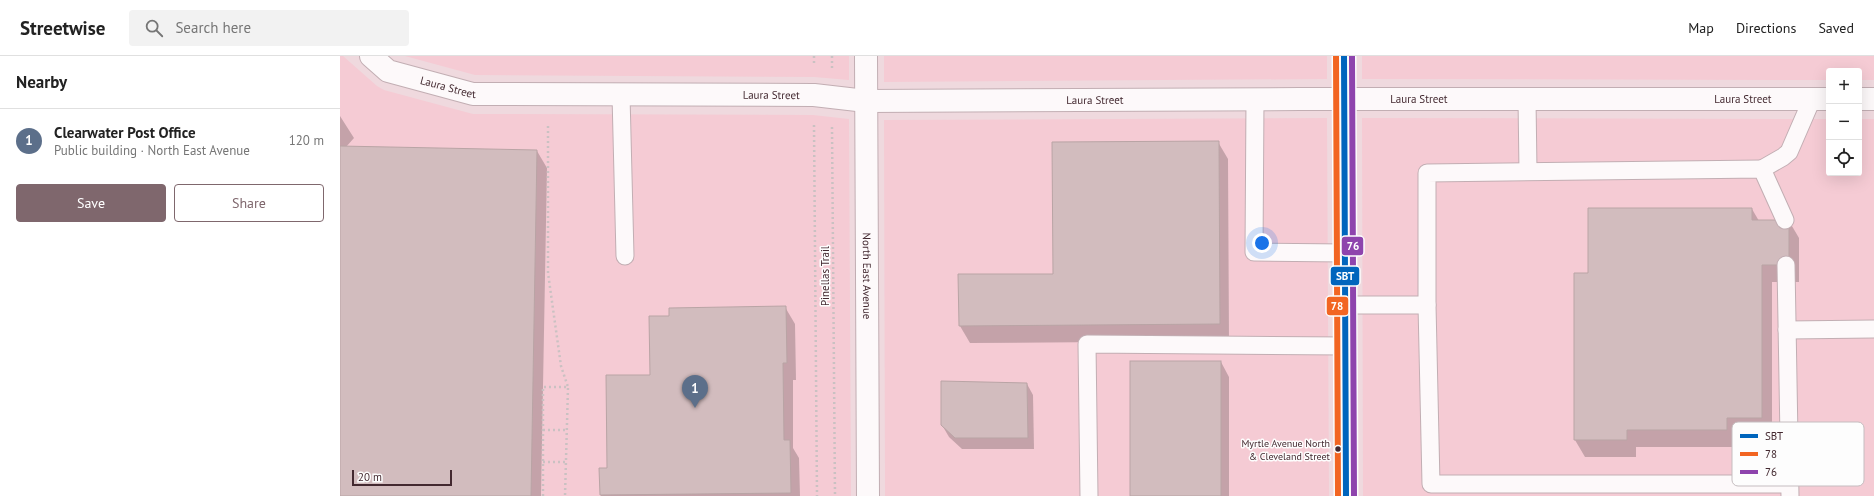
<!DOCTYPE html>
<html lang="en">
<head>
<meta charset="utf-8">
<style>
  :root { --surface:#fff; --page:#f2f2f2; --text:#222; --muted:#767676; --line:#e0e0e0; --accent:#7f676d }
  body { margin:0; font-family:"PT Sans",sans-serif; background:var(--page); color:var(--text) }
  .controls { position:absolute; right:12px; top:12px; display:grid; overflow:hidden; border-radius:4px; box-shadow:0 4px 16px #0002 }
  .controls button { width:36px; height:36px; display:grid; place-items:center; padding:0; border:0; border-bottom:1px solid var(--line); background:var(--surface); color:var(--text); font:20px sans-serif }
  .scale { position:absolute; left:12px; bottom:10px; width:100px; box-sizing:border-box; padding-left:4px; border:2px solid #432930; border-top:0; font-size:11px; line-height:14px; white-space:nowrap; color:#432930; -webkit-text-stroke:3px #fdfdfd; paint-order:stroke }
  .you { position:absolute; left:922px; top:187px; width:14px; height:14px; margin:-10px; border:3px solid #fff; border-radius:50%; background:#1a73e8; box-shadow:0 0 0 6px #1a73e833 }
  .badge { display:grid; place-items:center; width:26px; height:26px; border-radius:50%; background:var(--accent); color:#fff; font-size:13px; font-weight:700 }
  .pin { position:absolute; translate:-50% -33px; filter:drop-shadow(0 1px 2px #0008) }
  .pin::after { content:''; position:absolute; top:21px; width:14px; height:12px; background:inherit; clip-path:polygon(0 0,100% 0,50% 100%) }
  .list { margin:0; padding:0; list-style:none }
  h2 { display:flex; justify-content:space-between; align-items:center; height:52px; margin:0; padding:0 16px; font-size:17px }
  h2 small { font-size:13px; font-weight:400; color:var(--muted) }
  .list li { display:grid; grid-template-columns:26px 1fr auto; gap:12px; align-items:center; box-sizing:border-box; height:64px; padding:0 16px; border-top:1px solid var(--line) }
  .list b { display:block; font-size:15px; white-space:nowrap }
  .list p { margin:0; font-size:13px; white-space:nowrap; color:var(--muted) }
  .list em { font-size:13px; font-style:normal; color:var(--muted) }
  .actions { display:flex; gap:8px; padding:12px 16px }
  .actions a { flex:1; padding:9px 0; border:1px solid var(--accent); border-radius:4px; text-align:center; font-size:14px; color:var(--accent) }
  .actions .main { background:var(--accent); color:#fff }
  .icon { flex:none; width:22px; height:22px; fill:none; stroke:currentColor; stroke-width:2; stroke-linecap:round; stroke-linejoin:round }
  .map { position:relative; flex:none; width:1534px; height:440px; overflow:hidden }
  header { display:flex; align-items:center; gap:24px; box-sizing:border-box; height:56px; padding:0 20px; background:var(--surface); border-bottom:1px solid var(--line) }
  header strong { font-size:19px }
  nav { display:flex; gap:22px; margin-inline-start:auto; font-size:14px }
  .search { width:280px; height:36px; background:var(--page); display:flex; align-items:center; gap:10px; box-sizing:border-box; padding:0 14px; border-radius:4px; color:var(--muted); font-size:15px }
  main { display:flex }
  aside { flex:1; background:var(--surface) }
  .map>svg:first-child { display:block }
  .built { fill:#f5cbd4 }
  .shadow { fill:#0003 }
  .building { fill:#d2bcbe; stroke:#b9a4a5 }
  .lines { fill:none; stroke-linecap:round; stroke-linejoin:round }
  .service-casing { stroke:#c2aeb3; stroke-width:19 }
  .minor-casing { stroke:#c2aeb3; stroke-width:24 }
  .secondary-casing { stroke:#c2aeb3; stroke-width:24 }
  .path { stroke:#cac1c2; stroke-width:2.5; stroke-dasharray:2 3; stroke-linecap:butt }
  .service { stroke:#fdf9fa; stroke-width:17 }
  .minor { stroke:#fdf9fa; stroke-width:22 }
  .secondary { stroke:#fdf9fa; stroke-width:22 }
  .bus-1-casing { stroke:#fdfdfd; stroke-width:9 }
  .bus-2-casing { stroke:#fdfdfd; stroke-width:9 }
  .bus-3-casing { stroke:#fdfdfd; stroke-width:9 }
  .bus-1 { stroke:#0065bd; stroke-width:6 }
  .bus-2 { stroke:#f26522; stroke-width:6 }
  .bus-3 { stroke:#8e44ad; stroke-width:6 }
  .bus-dot { fill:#432930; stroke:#fdfdfd; stroke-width:1.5 }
  .labels { text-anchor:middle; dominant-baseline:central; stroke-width:3; stroke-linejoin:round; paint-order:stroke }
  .bus-label { font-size:10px; fill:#432930; stroke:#fdfdfd; text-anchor:end }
  .street-label { font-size:11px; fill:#432930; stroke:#fdfdfd }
  .key { fill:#fdfdfd; stroke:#c5bdc0; stroke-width:1 }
  .key-label { font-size:11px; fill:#432930 }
  .line-badge { stroke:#fdfdfd; stroke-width:1.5 }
  .badge-label { font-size:11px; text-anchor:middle; font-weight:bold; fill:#fff }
</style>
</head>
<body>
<header>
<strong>Streetwise</strong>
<div class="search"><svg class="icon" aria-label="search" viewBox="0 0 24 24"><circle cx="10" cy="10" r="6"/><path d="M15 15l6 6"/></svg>Search here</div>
<nav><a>Map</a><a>Directions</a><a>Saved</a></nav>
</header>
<main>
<aside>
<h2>Nearby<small></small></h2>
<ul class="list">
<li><span class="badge" style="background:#5c6f8a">1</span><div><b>Clearwater Post Office</b><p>Public building · North East Avenue</p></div><em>120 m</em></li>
</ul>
<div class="actions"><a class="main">Save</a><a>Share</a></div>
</aside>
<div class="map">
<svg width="1534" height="440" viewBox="0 0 1534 440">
  <rect width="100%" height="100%" fill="#efd9de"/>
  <!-- built -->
  <g class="built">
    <polygon points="0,0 3,0 37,30 44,34 133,58 473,59 509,63 511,440 0,440"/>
    <polygon points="65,0 509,0 509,24 474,21 135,19"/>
    <polygon points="544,0 987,0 987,23 544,26"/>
    <polygon points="1022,0 1534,0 1534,24 1519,24 1519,15 1489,15 1489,24 1022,23"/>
    <polygon points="987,62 989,440 545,440 544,64"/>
    <polygon points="1022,62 1489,63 1489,117 1519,117 1519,63 1534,63 1534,440 1023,440"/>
  </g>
  <!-- shadow -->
  <g class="shadow">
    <polygon points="0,60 14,82 6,91 197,95 207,112 201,440 0,440"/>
    <polygon points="878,86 888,103 889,285 630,287 620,270 714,219"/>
    <polygon points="1412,153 1419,165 1449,165 1459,182 1459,226 1432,226 1432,379 1396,379 1396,391 1296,391 1296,401 1245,401 1235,384 1249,218"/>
    <polygon points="445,251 455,268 456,324 453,324 453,392 459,402 460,440 261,440 260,413 268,413 311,320 330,261"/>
    <polygon points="881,306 889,321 889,440 791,440"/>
    <polygon points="687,328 693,339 694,393 622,393 609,381 602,369"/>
  </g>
  <!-- building -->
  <g class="building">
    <polygon points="879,85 880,268 619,270 618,218 713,218 712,86"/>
    <polygon points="0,90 197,94 191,440 0,440"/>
    <polygon points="1248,152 1412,152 1412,164 1449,164 1449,209 1422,209 1422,362 1387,362 1387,374 1287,374 1287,384 1234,384 1234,217 1248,217"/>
    <polygon points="446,250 447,307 443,307 444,384 450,384 451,437 260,439 259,412 267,412 266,319 310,319 309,260 329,260 329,252"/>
    <rect x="790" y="305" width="91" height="135"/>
    <polygon points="601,325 687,327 688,382 615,382 601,369"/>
  </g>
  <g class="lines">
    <defs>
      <g id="service">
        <polyline points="281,39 285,200"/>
        <polyline points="915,43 914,196 1005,197"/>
        <polyline points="1187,43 1188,115"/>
        <polyline points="1422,113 1443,101 1449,96 1472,43"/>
        <polyline points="1446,209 1450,440"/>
        <polyline points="1005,249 1087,249 1091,428 1449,428"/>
        <polyline points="1087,249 1087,117 1422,113 1445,164"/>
        <polyline points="1447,274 1534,273"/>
        <polyline points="749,440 747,288 1006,290"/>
      </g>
      <g id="minor">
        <path id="s1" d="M31,0L48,15L133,38L474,39L526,45L960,43H1489"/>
        <path id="s2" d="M526,0L528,440"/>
        <polyline points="1519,43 1534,43"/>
      </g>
      <polyline id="secondary" points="1004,0 1006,440"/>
    </defs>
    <!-- service casing -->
    <use href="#service" class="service-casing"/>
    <!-- minor casing -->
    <use href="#minor" class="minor-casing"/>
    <!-- secondary casing -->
    <use href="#secondary" class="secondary-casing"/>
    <!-- path -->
    <g class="path">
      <polyline points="474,0 474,10"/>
      <polyline points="492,0 492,12"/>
      <polyline points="474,69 477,440"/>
      <polyline points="208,70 208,217 221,310 228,331"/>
      <polyline points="492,71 495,440"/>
      <polyline points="203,374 227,374"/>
      <polyline points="203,406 226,406"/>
      <polyline points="203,440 203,331 228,331 225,440"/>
    </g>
    <!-- service -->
    <use href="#service" class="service"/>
    <!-- minor -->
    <use href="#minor" class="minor"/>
    <!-- secondary -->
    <use href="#secondary" class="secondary"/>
    <defs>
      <polyline id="bus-1" points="1004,0 1006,440"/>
      <polyline id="bus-2" points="996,0 998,440"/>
      <polyline id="bus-3" points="1012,0 1014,440"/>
    </defs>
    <!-- bus-1 casing -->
    <use href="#bus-1" class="bus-1-casing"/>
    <!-- bus-2 casing -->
    <use href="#bus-2" class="bus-2-casing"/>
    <!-- bus-3 casing -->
    <use href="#bus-3" class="bus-3-casing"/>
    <!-- bus-1 -->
    <use href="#bus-1" class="bus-1"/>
    <!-- bus-2 -->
    <use href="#bus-2" class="bus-2"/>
    <!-- bus-3 -->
    <use href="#bus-3" class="bus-3"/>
  </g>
  <!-- markers -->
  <circle class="bus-dot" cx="998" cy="393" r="3.5"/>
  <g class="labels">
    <!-- bus labels -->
    <g class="bus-label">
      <text x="990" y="387">Myrtle Avenue North<tspan x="990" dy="13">&amp; Cleveland Street</tspan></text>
    </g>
    <!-- street labels -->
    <g class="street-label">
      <text stroke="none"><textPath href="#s1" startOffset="85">Laura Street</textPath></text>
      <text stroke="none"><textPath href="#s1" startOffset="409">Laura Street</textPath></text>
      <text stroke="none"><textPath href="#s1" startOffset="1057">Laura Street</textPath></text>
      <text stroke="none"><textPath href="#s1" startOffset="1381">Laura Street</textPath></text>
      <text stroke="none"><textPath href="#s1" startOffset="733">Laura Street</textPath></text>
      <text transform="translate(485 220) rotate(-90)">Pinellas Trail</text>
      <text stroke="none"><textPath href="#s2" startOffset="220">North East Avenue</textPath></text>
    </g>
  </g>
  <!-- legend -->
  <rect x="1392" y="366" width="132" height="64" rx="6" class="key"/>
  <rect x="1400" y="378" width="18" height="4" fill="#0065bd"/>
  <rect x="1400" y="396" width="18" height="4" fill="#f26522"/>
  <rect x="1400" y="414" width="18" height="4" fill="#8e44ad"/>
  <g class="key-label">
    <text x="1425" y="384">SBT</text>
    <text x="1425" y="402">78</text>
    <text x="1425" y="420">76</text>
  </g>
  <g class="line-badge">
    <rect x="1001" y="180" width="23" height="20" rx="4" fill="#8e44ad"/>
    <rect x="990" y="210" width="30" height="20" rx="4" fill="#0065bd"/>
    <rect x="986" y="240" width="23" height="20" rx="4" fill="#f26522"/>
  </g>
  <g class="badge-label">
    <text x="1013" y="194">76</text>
    <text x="1005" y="224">SBT</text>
    <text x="997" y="254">78</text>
  </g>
</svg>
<div class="controls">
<button>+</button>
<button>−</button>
<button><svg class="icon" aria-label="locate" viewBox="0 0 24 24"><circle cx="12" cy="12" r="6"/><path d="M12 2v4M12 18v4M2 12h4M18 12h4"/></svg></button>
</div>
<div class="scale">20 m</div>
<div class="you"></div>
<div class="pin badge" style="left:355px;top:352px;background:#5c6f8a">1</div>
</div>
</main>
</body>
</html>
